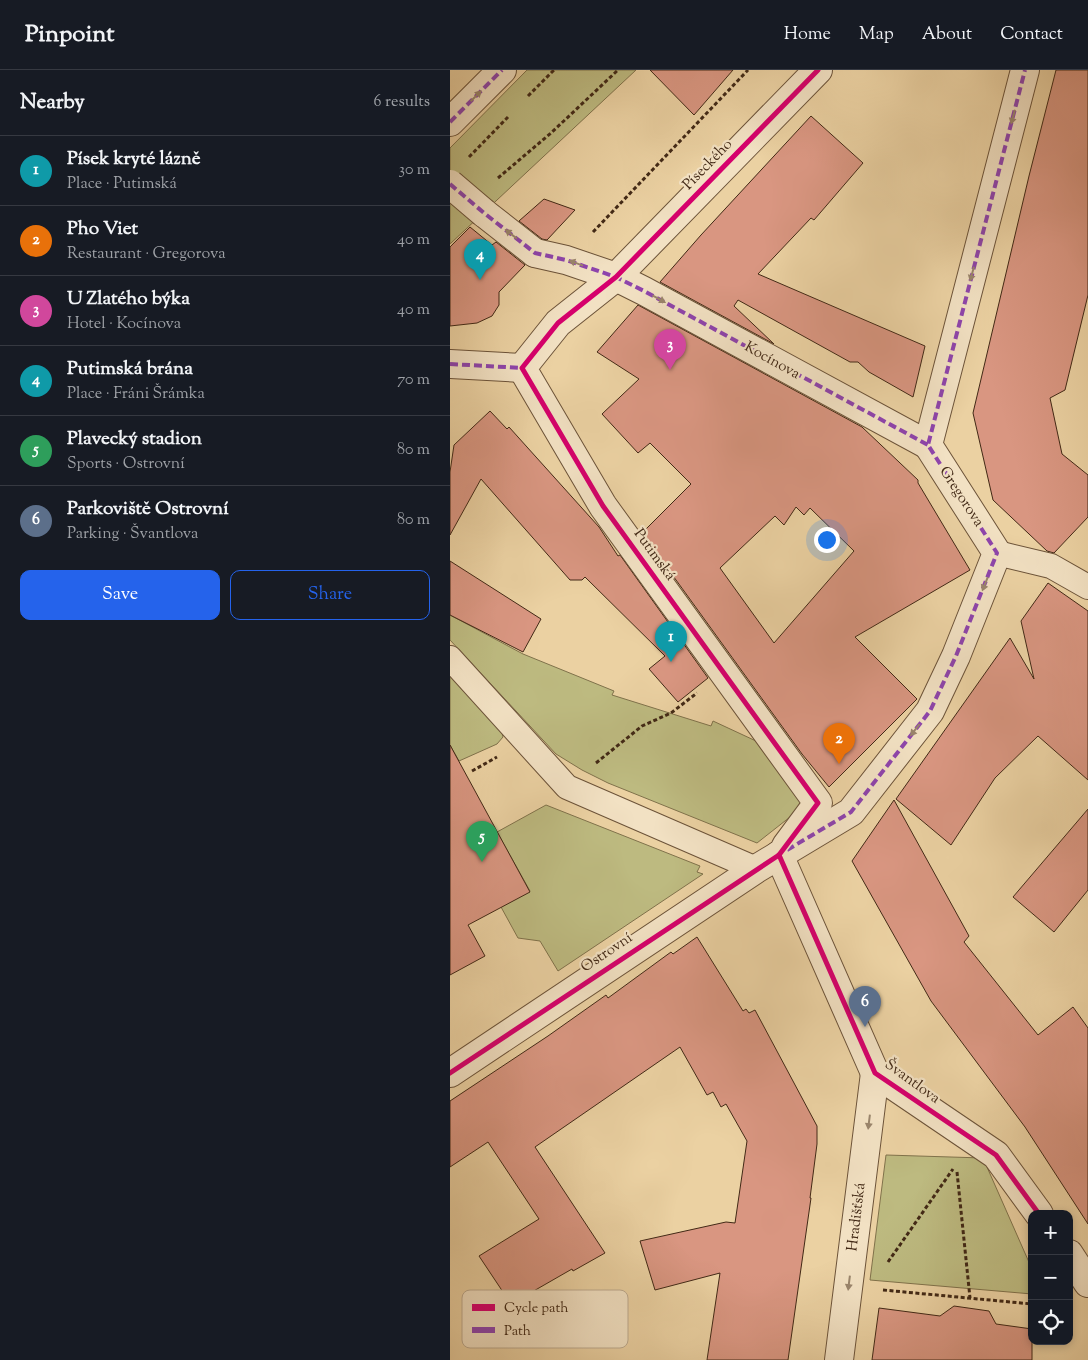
<!DOCTYPE html>
<html lang="en">
<head>
<meta charset="utf-8">
<style>
  :root { --surface:#171b24; --page:#20242c; --text:#f1f3f6; --muted:#9ea1a6; --line:#363941; --accent:#2563eb }
  body { margin:0; font-family:"Sorts Mill Goudy",serif; background:var(--page); color:var(--text) }
  .controls { position:absolute; right:15px; bottom:15px; display:grid; overflow:hidden; border-radius:10px; box-shadow:0 2px 8px #0003 }
  .controls button { width:45px; height:45px; display:grid; place-items:center; padding:0; border:0; border-bottom:1px solid var(--line); background:var(--surface); color:var(--text); font:25px sans-serif }
  .you { position:absolute; left:376px; top:469px; width:18px; height:18px; margin:-12px; border:4px solid #fff; border-radius:50%; background:#1a73e8; box-shadow:0 0 0 8px #1a73e833 }
  .badge { display:grid; place-items:center; width:32px; height:32px; border-radius:50%; background:var(--accent); color:#fff; font-size:16px; font-weight:700 }
  .pin { position:absolute; translate:-50% -41px; filter:drop-shadow(0 1px 2px #0008) }
  .pin::after { content:''; position:absolute; top:26px; width:18px; height:15px; background:inherit; clip-path:polygon(0 0,100% 0,50% 100%) }
  .list { margin:0; padding:0; list-style:none }
  h2 { display:flex; justify-content:space-between; align-items:center; height:65px; margin:0; padding:0 20px; font-size:21px }
  h2 small { font-size:16px; font-weight:400; color:var(--muted) }
  .list li { display:grid; grid-template-columns:32px 1fr auto; gap:15px; align-items:center; box-sizing:border-box; height:70px; padding:0 20px; border-top:1px solid var(--line) }
  .list b { display:block; font-size:19px; white-space:nowrap }
  .list p { margin:0; font-size:16px; white-space:nowrap; color:var(--muted) }
  .list em { font-size:16px; font-style:normal; color:var(--muted) }
  .actions { display:flex; gap:10px; padding:15px 20px }
  .actions a { flex:1; padding:11px 0; border:1px solid var(--accent); border-radius:10px; text-align:center; font-size:18px; color:var(--accent) }
  .actions .main { background:var(--accent); color:#fff }
  .icon { flex:none; width:28px; height:28px; fill:none; stroke:currentColor; stroke-width:2; stroke-linecap:round; stroke-linejoin:round }
  .map { position:relative; flex:none; width:638px; height:1290px; overflow:hidden }
  header { display:flex; align-items:center; gap:30px; box-sizing:border-box; height:70px; padding:0 25px; background:var(--surface); border-bottom:1px solid var(--line) }
  header strong { font-size:24px }
  nav { display:flex; gap:28px; margin-inline-start:auto; font-size:18px }
  main { display:flex }
  aside { flex:1; background:var(--surface) }
  .map>svg:first-child { display:block }
  .green { fill:#bdba80; stroke:#80724b }
  .building { fill:#d99681; stroke:#422916; fill-rule:evenodd }
  .lines { fill:none; stroke-linecap:round; stroke-linejoin:round }
  .service-casing { stroke:#6c5339; stroke-width:26 }
  .pedestrian-casing { stroke:#6c5339; stroke-width:30 }
  .minor-casing { stroke:#6c5339; stroke-width:30 }
  .path { stroke:#422916; stroke-width:3; stroke-dasharray:4 2.5; stroke-linecap:butt }
  .service { stroke:#f2e1c3; stroke-width:24 }
  .pedestrian { stroke:#f2e1c3; stroke-width:28 }
  .minor { stroke:#f2e1c3; stroke-width:28 }
  .pedestrian-bridge-casing { stroke:#6c5339; stroke-width:30; stroke-linecap:butt }
  .pedestrian-bridge { stroke:#f2e1c3; stroke-width:28 }
  .quiet { stroke:#8e44ad; stroke-width:4; stroke-dasharray:8 4; stroke-linecap:butt }
  .cycleway-casing { stroke:#f2e1c3; stroke-width:8 }
  .cycleway { stroke:#d6006c; stroke-width:5 }
  .oneway { fill:#9a856c }
  .labels { text-anchor:middle; dominant-baseline:central; stroke-width:4.5; stroke-linejoin:round; paint-order:stroke }
  .street-label { font-size:15px; fill:#422916; stroke:#f2e1c3 }
  .key { fill:#f2e1c3; stroke:#bdaa8f; stroke-width:1 }
  .key-label { font-size:14px; fill:#422916 }
</style>
</head>
<body>
<header>
<strong>Pinpoint</strong>
<nav><a>Home</a><a>Map</a><a>About</a><a>Contact</a></nav>
</header>
<main>
<aside>
<h2>Nearby<small>6 results</small></h2>
<ul class="list">
<li><span class="badge" style="background:#0f9aa8">1</span><div><b>Písek kryté lázně</b><p>Place · Putimská</p></div><em>30 m</em></li>
<li><span class="badge" style="background:#e8710a">2</span><div><b>Pho Viet</b><p>Restaurant · Gregorova</p></div><em>40 m</em></li>
<li><span class="badge" style="background:#d1479c">3</span><div><b>U Zlatého býka</b><p>Hotel · Kocínova</p></div><em>40 m</em></li>
<li><span class="badge" style="background:#0f9aa8">4</span><div><b>Putimská brána</b><p>Place · Fráni Šrámka</p></div><em>70 m</em></li>
<li><span class="badge" style="background:#2e9e5b">5</span><div><b>Plavecký stadion</b><p>Sports · Ostrovní</p></div><em>80 m</em></li>
<li><span class="badge" style="background:#5c6f8a">6</span><div><b>Parkoviště Ostrovní</b><p>Parking · Švantlova</p></div><em>80 m</em></li>
</ul>
<div class="actions"><a class="main">Save</a><a>Share</a></div>
</aside>
<div class="map">
<svg width="638" height="1290" viewBox="0 0 638 1290">
  <rect width="100%" height="100%" fill="#ebd1a2"/>
  <filter id="stains"><feTurbulence type="fractalNoise" baseFrequency=".004" numOctaves="4"/><feColorMatrix values="0 0 0 0 .2 0 0 0 0 .09 0 0 0 0 .02 0 0 0 .5 -.17"/></filter>
  <radialGradient id="worn" r=".72"><stop offset=".6" stop-color="#630" stop-opacity="0"/><stop offset="1" stop-color="#630" stop-opacity=".3"/></radialGradient>
  <!-- green -->
  <g class="green">
    <polygon points="77,0 186,0 0,174 0,78"/>
    <polygon points="0,545 73,584 164,621 162,625 261,656 263,651 306,671 354,736 307,773 158,713 132,700 106,684 0,570"/>
    <polygon points="0,601 50,655 53,667 47,674 9,691 0,675"/>
    <polygon points="96,735 250,796 247,802 253,804 108,901 90,871 68,868 51,837 80,821 47,762"/>
    <polygon points="436,1085 533,1088 582,1199 582,1224 420,1210"/>
  </g>
  <!-- building -->
  <g class="building">
    <polygon points="200,0 283,0 244,45"/>
    <polygon points="606,0 638,0 638,225 615,320 600,328 612,384 638,405 638,447 604,483 597,481 543,430 523,343 579,106"/>
    <polygon points="361,46 413,93 364,150 361,148 308,204 475,276 463,327 419,302 408,292 400,292 288,230 284,236 324,274 210,212 251,165"/>
    <polygon points="94,129 125,140 97,170 92,169 69,151"/>
    <polygon points="20,157 42,175 46,172 75,195 49,222 49,235 42,246 27,253 0,256 0,177"/>
    <path d="M188,235L412,357L468,410V413L520,500L405,567L467,629L379,717L352,684L192,463L241,414L200,373L188,383L152,344L189,309L147,282ZM346,437L354,445L360,438L404,481L324,573L270,498L325,446L334,455Z"/>
    <polygon points="40,341 57,359 59,357 149,457 168,486 170,485 258,608 228,632 199,599 215,586 135,507 132,510 120,510 31,409 0,465 0,402 4,375"/>
    <polygon points="0,491 91,549 73,582 0,545"/>
    <polygon points="598,513 638,541 638,710 588,666 545,708 501,775 446,729 560,568 584,609 571,551"/>
    <polygon points="0,675 80,822 18,855 35,886 0,905"/>
    <polygon points="444,730 519,866 514,872 588,965 623,937 638,958 638,1154 575,1057 481,931 402,791"/>
    <polygon points="638,739 638,820 604,862 563,827"/>
    <polygon points="247,867 293,941 296,939 299,943 305,940 367,1056 367,1074 360,1128 361,1128 357,1156 338,1290 257,1290 270,1203 205,1220 190,1171 276,1152 285,1153 297,1071 276,1034 271,1037 263,1022 257,1025 230,977 85,1077 155,1183 123,1201 122,1199 61,1234 29,1186 89,1149 38,1072 0,1097 0,1031 98,966 156,925 158,928 221,882 223,884"/>
    <polygon points="504,1236 539,1241 546,1254 582,1259 582,1290 422,1290 429,1238 490,1246"/>
  </g>
  <g class="lines">
    <defs>
      <g id="service">
        <polyline points="547,483 601,496 638,517"/>
        <polyline points="0,588 117,717 306,799"/>
      </g>
      <g id="pedestrian">
        <polyline points="0,52 52,0"/>
        <polyline points="34,143 85,183"/>
        <polyline points="0,294 72,298"/>
      </g>
      <g id="minor">
        <polyline points="85,183 116,190 166,207 194,221 478,375"/>
        <polyline points="336,776 368,733 153,436 72,298 108,253 166,207 368,0"/>
        <polyline points="329,785 425,1003 546,1085 589,1144"/>
        <polyline points="0,1003 306,799 401,742 480,641 506,586 547,483 478,375 575,0"/>
        <polyline points="619,1184 638,1213"/>
        <polyline points="389,1290 425,1003"/>
      </g>
    </defs>
    <!-- service casing -->
    <use href="#service" class="service-casing"/>
    <!-- pedestrian casing -->
    <use href="#pedestrian" class="pedestrian-casing"/>
    <!-- minor casing -->
    <use href="#minor" class="minor-casing"/>
    <!-- path -->
    <g class="path">
      <polyline points="78,26 104,0"/>
      <polyline points="19,87 58,47"/>
      <polyline points="48,108 101,63 168,0"/>
      <polyline points="143,162 298,0"/>
      <polyline points="146,693 192,656 221,643 247,623"/>
      <polyline points="22,701 47,687"/>
      <polyline points="507,1102 520,1228"/>
      <polyline points="438,1192 503,1099"/>
      <polyline points="433,1220 582,1234"/>
    </g>
    <!-- service -->
    <use href="#service" class="service"/>
    <!-- pedestrian -->
    <use href="#pedestrian" class="pedestrian"/>
    <!-- minor -->
    <use href="#minor" class="minor"/>
    <defs>
      <polyline id="pedestrian-bridge" points="0,114 34,143"/>
    </defs>
    <!-- pedestrian-bridge casing -->
    <use href="#pedestrian-bridge" class="pedestrian-bridge-casing"/>
    <!-- pedestrian-bridge -->
    <use href="#pedestrian-bridge" class="pedestrian-bridge"/>
    <!-- quiet -->
    <g class="quiet">
      <polyline points="0,52 52,0"/>
      <polyline points="0,114 34,143 85,183 116,190 166,207 194,221 478,375"/>
      <polyline points="0,294 72,298"/>
      <polyline points="337,780 401,742 480,641 506,586 547,483 478,375 575,0"/>
    </g>
    <defs>
      <g id="cycleway">
        <polyline points="329,785 425,1003 546,1085 589,1144"/>
        <polyline points="0,1003 329,785 368,733 153,436 72,298 108,253 166,207 368,0"/>
      </g>
    </defs>
    <!-- cycleway casing -->
    <use href="#cycleway" class="cycleway-casing"/>
    <!-- cycleway -->
    <use href="#cycleway" class="cycleway"/>
  </g>
  <!-- one-way arrows -->
  <defs><path id="oneway-solid" d="M-6-.8H1V-3.2L6.5 0L1 3.2V.8H-6Z" transform="scale(1.25)"/></defs>
  <g class="oneway">
    <use href="#oneway-solid" transform="translate(26 26) rotate(-45)"/>
    <use href="#oneway-solid" transform="translate(563 47) rotate(105)"/>
    <use href="#oneway-solid" transform="translate(61 164) rotate(-142)"/>
    <use href="#oneway-solid" transform="translate(126 193) rotate(-160)"/>
    <use href="#oneway-solid" transform="translate(522 204) rotate(105)"/>
    <use href="#oneway-solid" transform="translate(209 229) rotate(29)"/>
    <use href="#oneway-solid" transform="translate(535 514) rotate(112)"/>
    <use href="#oneway-solid" transform="translate(465 660) rotate(128)"/>
    <use href="#oneway-solid" transform="translate(419 1052) rotate(97)"/>
    <use href="#oneway-solid" transform="translate(399 1213) rotate(97)"/>
  </g>
  <g class="labels">
    <!-- street labels -->
    <g class="street-label">
      <text transform="translate(258 95) rotate(-46)">Píseckého</text>
      <text transform="translate(322 291) rotate(29)">Kocínova</text>
      <text transform="translate(511 427) rotate(57)">Gregorova</text>
      <text transform="translate(204 485) rotate(54)">Putimská</text>
      <text transform="translate(157 883) rotate(-34)">Ostrovní</text>
      <text transform="translate(462 1012) rotate(36)">Švantlova</text>
      <text transform="translate(407 1147) rotate(-83)">Hradišťská</text>
    </g>
  </g>
  <!-- legend -->
  <rect x="12" y="1220" width="166" height="58" rx="8" class="key"/>
  <rect x="22" y="1234" width="23" height="7" fill="#d6006c"/>
  <rect x="22" y="1257" width="23" height="6" fill="#8e44ad"/>
  <g class="key-label">
    <text x="54" y="1242">Cycle path</text>
    <text x="54" y="1265">Path</text>
  </g>
  <rect width="100%" height="100%" filter="url(#stains)"/>
  <rect width="100%" height="100%" fill="url(#worn)"/>
</svg>
<div class="controls">
<button>+</button>
<button>−</button>
<button><svg class="icon" aria-label="locate" viewBox="0 0 24 24"><circle cx="12" cy="12" r="6"/><path d="M12 2v4M12 18v4M2 12h4M18 12h4"/></svg></button>
</div>
<div class="you"></div>
<div class="pin badge" style="left:221px;top:592px;background:#0f9aa8">1</div>
<div class="pin badge" style="left:389px;top:694px;background:#e8710a">2</div>
<div class="pin badge" style="left:220px;top:300px;background:#d1479c">3</div>
<div class="pin badge" style="left:30px;top:210px;background:#0f9aa8">4</div>
<div class="pin badge" style="left:32px;top:792px;background:#2e9e5b">5</div>
<div class="pin badge" style="left:415px;top:957px;background:#5c6f8a">6</div>
</div>
</main>
</body>
</html>
